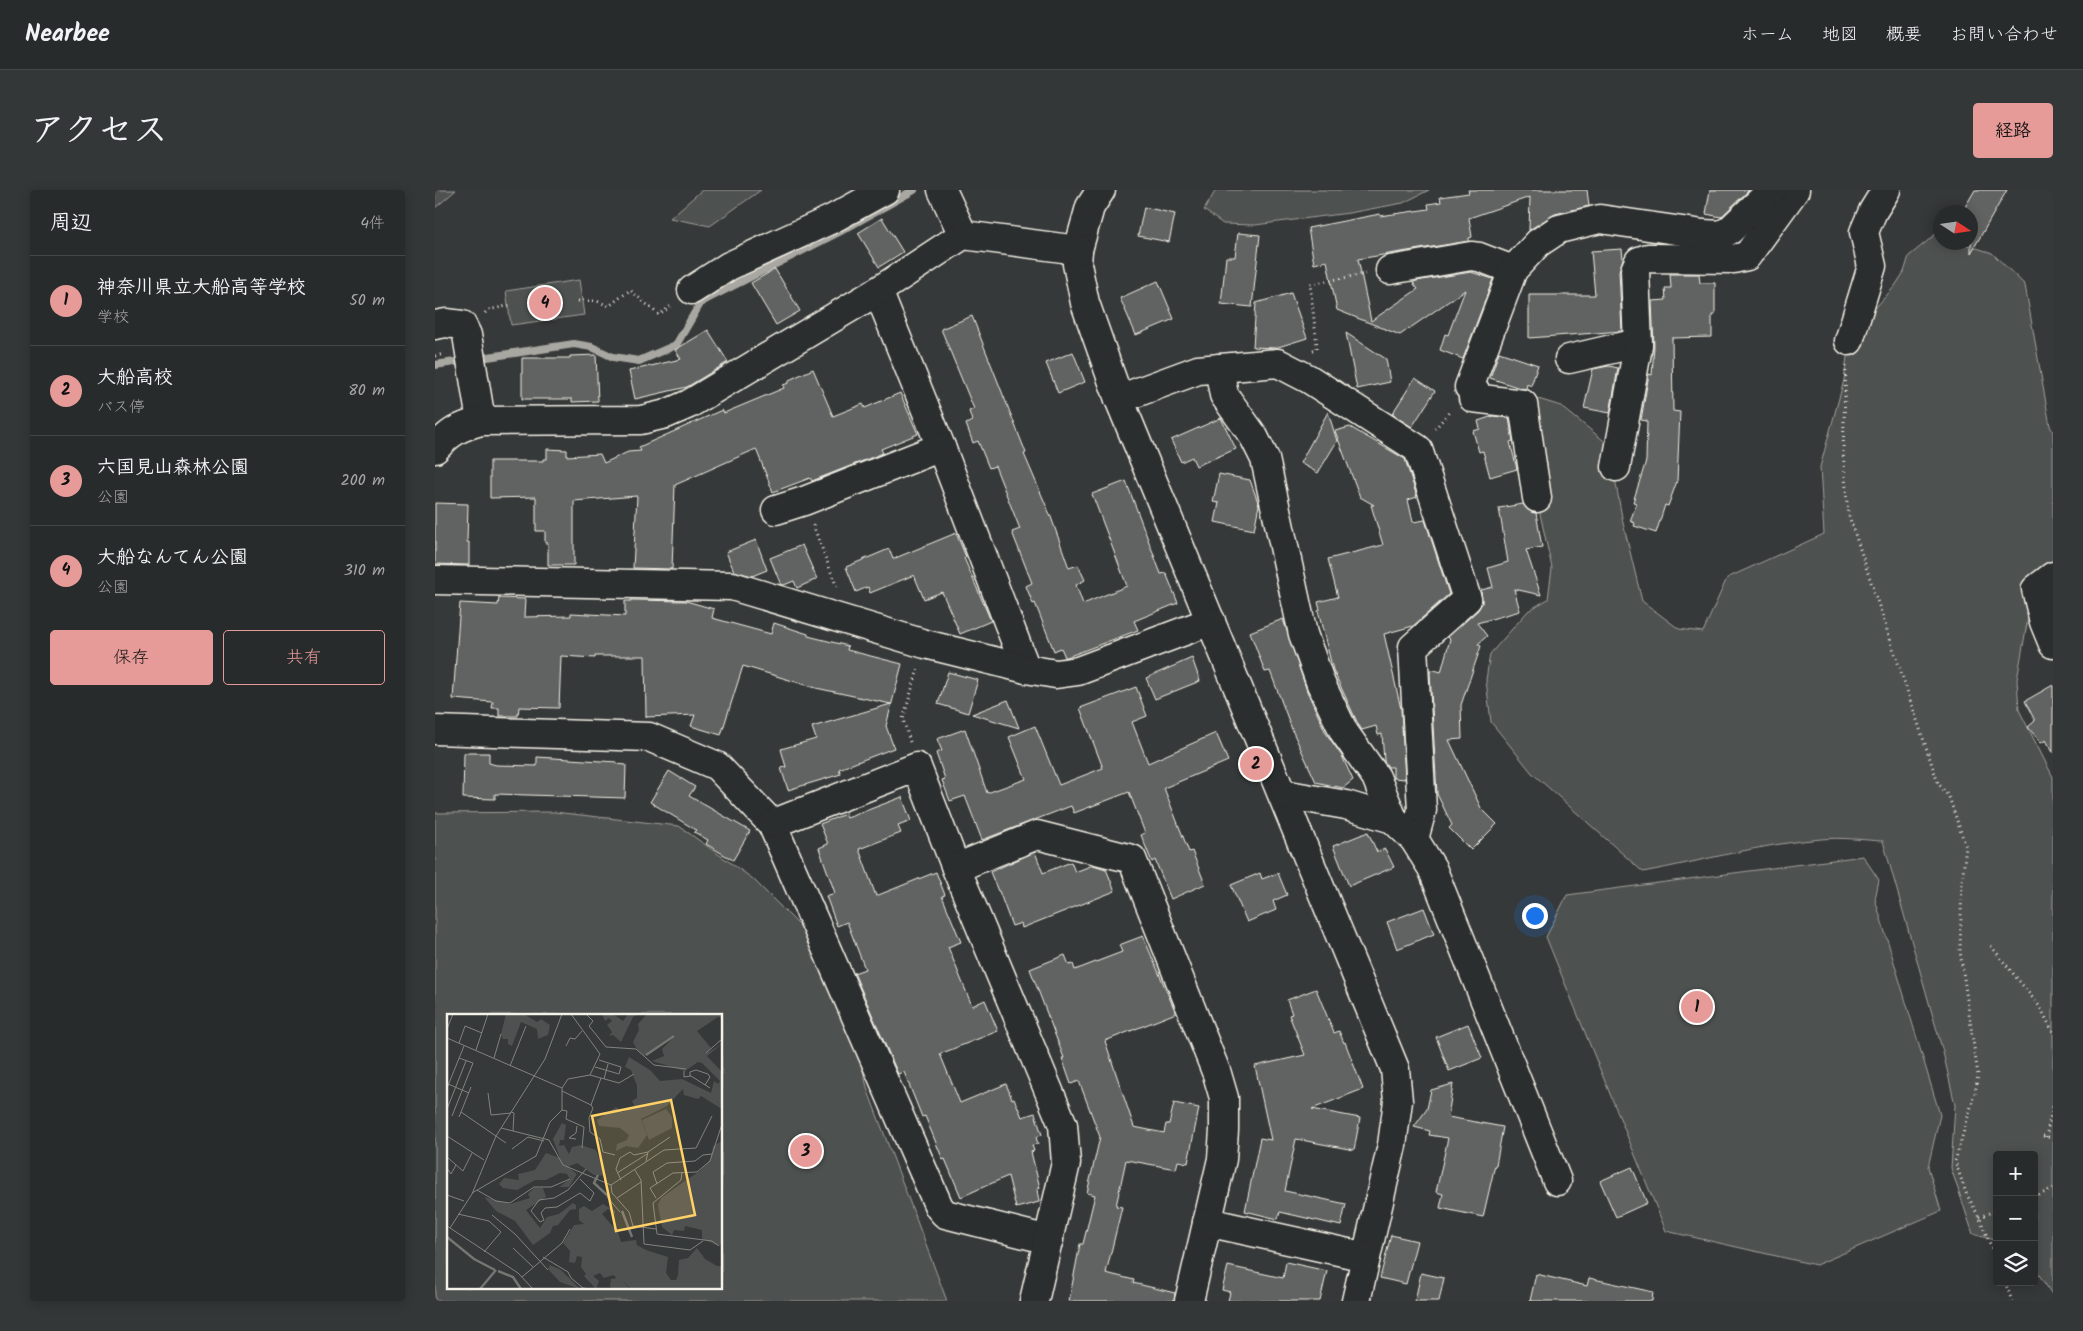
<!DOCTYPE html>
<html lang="ja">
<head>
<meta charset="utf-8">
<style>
  :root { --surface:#282b2b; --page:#343737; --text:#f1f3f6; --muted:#a5a7a9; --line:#444747; --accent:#e69b98 }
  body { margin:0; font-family:Kalam,"Klee One",sans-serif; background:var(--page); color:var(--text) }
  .controls { position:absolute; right:15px; bottom:15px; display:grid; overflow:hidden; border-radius:5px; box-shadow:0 2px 12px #0003 }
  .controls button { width:45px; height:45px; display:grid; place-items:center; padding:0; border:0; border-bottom:1px solid var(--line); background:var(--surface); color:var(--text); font:25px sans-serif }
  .compass { position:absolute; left:1498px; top:15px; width:45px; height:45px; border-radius:50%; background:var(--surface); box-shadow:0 2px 12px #0003; rotate:102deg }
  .you { position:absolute; left:1099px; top:725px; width:18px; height:18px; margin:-12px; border:4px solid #fff; border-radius:50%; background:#1a73e8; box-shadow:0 0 0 8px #1a73e833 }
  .badge { display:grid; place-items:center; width:32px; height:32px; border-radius:50%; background:var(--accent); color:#111; font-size:16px; font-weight:700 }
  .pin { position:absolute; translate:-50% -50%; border:2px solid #fff; box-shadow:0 1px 5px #0006 }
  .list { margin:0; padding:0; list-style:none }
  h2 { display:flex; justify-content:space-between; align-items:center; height:65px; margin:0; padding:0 20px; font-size:21px }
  h2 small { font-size:16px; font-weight:400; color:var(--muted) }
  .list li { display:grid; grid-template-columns:32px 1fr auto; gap:15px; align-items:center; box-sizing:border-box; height:90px; padding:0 20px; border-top:1px solid var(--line) }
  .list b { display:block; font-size:19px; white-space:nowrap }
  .list p { margin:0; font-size:16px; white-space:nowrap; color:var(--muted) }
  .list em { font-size:16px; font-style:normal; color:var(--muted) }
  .actions { display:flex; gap:10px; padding:15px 20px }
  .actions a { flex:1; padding:11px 0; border:1px solid var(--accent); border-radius:5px; text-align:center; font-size:18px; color:var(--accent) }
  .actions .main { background:var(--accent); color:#111 }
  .icon { flex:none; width:28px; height:28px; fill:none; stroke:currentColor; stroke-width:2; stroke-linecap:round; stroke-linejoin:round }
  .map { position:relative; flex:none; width:1618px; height:1111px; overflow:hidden; border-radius:5px }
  header { display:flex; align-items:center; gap:30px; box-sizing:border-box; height:70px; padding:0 25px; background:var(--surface); border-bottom:1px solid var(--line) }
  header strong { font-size:24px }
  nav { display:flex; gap:28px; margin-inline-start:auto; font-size:18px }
  .intro { display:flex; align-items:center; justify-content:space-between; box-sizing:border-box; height:120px; padding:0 30px }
  h1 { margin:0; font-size:35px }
  .button { padding:12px 22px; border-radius:5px; background:var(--accent); color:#111; font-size:18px; font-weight:700 }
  main { display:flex; gap:30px; padding:0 30px }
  aside { flex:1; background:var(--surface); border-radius:5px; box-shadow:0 2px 12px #0003 }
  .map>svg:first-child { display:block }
  .green { fill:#4e514f; stroke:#a1a19c; fill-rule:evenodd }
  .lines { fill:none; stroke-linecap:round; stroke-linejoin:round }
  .stream { stroke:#a8a7a1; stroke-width:8 }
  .building { fill:#616362; stroke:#f4f1e8 }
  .minor-casing { stroke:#f4f1e8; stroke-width:31 }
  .path { stroke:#f4f1e8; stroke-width:3; stroke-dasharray:1 4; stroke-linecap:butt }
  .minor { stroke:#2a2d2e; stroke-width:28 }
  .inset-river { fill:none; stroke:#757572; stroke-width:2.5 }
  .inset-road { fill:none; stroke:#82837f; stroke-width:1 }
  .view { fill:#ffd166; fill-opacity:0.15; stroke:#ffd166; stroke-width:2.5 }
  .inset-edge { fill:none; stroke:#f4f1e8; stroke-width:2.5 }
</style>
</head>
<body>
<header>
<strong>Nearbee</strong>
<nav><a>ホーム</a><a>地図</a><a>概要</a><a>お問い合わせ</a></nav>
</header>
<div class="intro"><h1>アクセス</h1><a class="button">経路</a></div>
<main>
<aside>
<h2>周辺<small>4件</small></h2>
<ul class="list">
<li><span class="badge">1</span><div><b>神奈川県立大船高等学校</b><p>学校</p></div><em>50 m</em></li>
<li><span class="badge">2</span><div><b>大船高校</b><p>バス停</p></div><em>80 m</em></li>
<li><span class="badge">3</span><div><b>六国見山森林公園</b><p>公園</p></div><em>200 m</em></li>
<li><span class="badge">4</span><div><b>大船なんてん公園</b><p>公園</p></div><em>310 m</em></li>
</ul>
<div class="actions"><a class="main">保存</a><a>共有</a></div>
</aside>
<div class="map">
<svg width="1618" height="1111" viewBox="0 0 1618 1111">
  <rect width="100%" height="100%" fill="#363939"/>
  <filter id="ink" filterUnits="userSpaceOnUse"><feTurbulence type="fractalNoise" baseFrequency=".02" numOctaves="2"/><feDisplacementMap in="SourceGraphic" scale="10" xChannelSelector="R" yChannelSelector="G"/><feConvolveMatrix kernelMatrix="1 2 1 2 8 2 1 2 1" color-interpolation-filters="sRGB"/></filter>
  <g filter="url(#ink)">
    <!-- green -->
    <g class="green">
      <polygon points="0,0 21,0 0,18"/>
      <polygon points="267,0 326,0 275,36 235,28"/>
      <polygon points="781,0 994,0 968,13 914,23 820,35 788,34 769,20"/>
      <path d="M1501,44L1505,45L1506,52L1526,53L1557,63L1590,95L1615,236L1618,242V400L1594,422L1582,490L1584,520L1618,587V1106L1599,1077V965H1562V1051L1538,1044L1516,978L1520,915L1508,862L1448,651C1428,650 1406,647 1386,649C1325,654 1268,671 1208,682L1097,583L1056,532L1051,490L1055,464L1093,421L1113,409L1117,378L1083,225L1100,208L1126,216L1174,255L1188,333L1207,411L1244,439L1268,442L1292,388L1389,344L1385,277L1409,190L1414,151L1433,126L1460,96L1469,82L1474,66Z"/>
      <polygon points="144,90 149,125 76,135 71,101"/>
      <path d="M119,622L244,636L318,689L374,745L414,826L433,901L512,1111H0V623ZM14,825H286V1097H14Z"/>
      <polygon points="1428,666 1444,690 1440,709 1505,925 1493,977 1506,1021 1381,1075 1231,1041 1111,747 1132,705"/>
    </g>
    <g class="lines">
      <!-- stream -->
      <polyline class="stream" points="0,175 139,154 157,157 178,167 204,171 241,155 266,112 404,42 479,0"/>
    </g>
    <!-- building -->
    <g class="building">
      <polygon points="1033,0 1152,0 1154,16 1120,24 1094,40 1095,7 1034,28 1037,47 1034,48 1034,51 923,69 936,131 983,99 978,93 981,91 1036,82 1058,89 1028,169 1005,160 1010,144 1013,145 1030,100 965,145 902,120 892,71 879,74 873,38 945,24 945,26 994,19 993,14 1006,12 1005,7 1034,3"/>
      <polygon points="1275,0 1314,0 1286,27 1271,24"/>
      <polygon points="1540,0 1572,0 1536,63 1536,22 1527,22"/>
      <polygon points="709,17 740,24 734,52 703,46"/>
      <polygon points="447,28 468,62 444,77 423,43"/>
      <polygon points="803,43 825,45 817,117 786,114 791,67 800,67"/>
      <polygon points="1187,59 1188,69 1184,81 1187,141 1094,148 1094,105 1160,105 1156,61"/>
      <polygon points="340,79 365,121 341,135 316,93"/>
      <polygon points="1235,84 1264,84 1265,93 1280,93 1280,125 1277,125 1277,147 1237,148 1238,221 1245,222 1242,291 1233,316 1230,315 1221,343 1199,336 1200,333 1195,331 1202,313 1198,312 1211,271 1212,231 1206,230 1214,184 1217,185 1219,156 1217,111 1231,110 1230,98 1236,98"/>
      <polygon points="723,91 739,129 701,145 685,108"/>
      <polygon points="856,103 872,148 840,158 818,157 821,113"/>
      <polygon points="537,126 591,263 589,264 616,327 634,378 643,375 650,390 641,395 648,414 692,396 657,304 691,291 726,384 731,383 743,413 699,431 703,440 632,467 630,467 626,458 619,461 600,413 598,414 591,396 597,393 577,342 585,339 560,276 554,278 543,251 538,253 531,234 537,231 534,221 539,219 506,139"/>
      <polygon points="273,140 293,172 252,197 200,209 194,181 246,169 240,160"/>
      <polygon points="911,143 951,169 955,192 922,199"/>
      <polygon points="638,162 650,192 623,203 611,173"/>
      <polygon points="1064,162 1103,175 1096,196 1092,194 1091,199 1085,198 1055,188"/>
      <polygon points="161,165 163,211 137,212 137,209 87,209 87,168 135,168 135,166"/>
      <polygon points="1174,176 1183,178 1175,223 1149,218 1158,179"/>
      <polygon points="378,179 398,226 428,214 430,218 465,203 483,244 446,259 448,263 377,291 375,288 338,302 321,259 240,295 237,379 198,378 202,306 139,311 139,375 113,375 113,353 110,353 110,341 101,341 101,307 55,308 55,271 108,271 108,269 112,269 112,259 132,260 132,266 165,264 169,273 193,262 206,261 204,257 287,220 289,223 349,198 348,195 354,193 354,190"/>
      <polygon points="980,188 1000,201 977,237 957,224"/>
      <polygon points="893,222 902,251 883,283 865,273"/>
      <polygon points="1058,226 1074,228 1078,251 1075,252 1082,279 1055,287 1048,261 1044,262 1038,241 1045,239 1043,231"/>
      <polygon points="786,228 801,259 761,276 757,267 746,272 736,250"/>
      <polygon points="915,237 970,269 982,307 973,310 978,332 990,330 1014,404 978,436 949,444 966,519 970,589 958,588 958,577 953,577 949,571 947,544 943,545 941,536 927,540 923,534 898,480 883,421 885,420 883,412 903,407 893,369 948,355 936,315 939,315 925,307 900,241"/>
      <polygon points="784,284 815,290 824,315 819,340 780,332 784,313 778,312"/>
      <polygon points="0,313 33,314 32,352 34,352 34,375 0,374"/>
      <polygon points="1088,314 1096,322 1101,323 1107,357 1091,360 1106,405 1079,399 1085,421 1042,433 1052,446 1043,454 1046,456 1026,515 1027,549 1014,550 1046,618 1062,634 1036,660 1014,638 1017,635 1002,604 995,483 996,479 1006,482 1015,449 1013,447 1043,420 1047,413 1046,400 1058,397 1053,378 1073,372 1064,318"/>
      <polygon points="521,343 531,367 529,368 556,431 525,444 507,402 489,409 479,385 435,403 433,397 421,402 411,377 454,359 458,369"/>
      <polygon points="321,350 332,380 317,386 299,381 291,362"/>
      <polygon points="367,355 382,389 362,398 359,391 349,395 346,395 335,368"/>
      <polygon points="64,408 90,409 89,427 136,426 136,423 190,426 190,411 196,411 196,410 251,411 279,419 277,428 336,444 339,433 373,444 373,446 413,456 412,460 467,474 451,536 459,558 404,579 406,584 353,600 346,578 351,577 346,559 381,549 377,537 456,514 381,498 308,476 286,545 256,536 260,525 211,527 210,466 160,466 160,468 126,466 124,518 84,517 83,526 64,526 64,518 57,518 58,512 18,509 25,413 63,415"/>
      <polygon points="848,429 872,501 891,543 907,566 918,590 908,598 881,592 858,542 835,481 830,482 815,442"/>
      <polygon points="757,468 765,491 720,509 711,488"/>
      <polygon points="513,482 543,490 533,523 503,514"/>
      <polygon points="1618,495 1618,563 1611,550 1606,553 1593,537 1600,531 1590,511"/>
      <polygon points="701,497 712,526 697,532 713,573 781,543 793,571 729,598 754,662 757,661 770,694 736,709 720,670 717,672 706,645 710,643 694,602 639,623 636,616 547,650 530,606 515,611 507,590 510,589 501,563 507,561 502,549 530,539 552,603 591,589 574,547 600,536 624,595 668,578 645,518"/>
      <polygon points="573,510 584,538 537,524"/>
      <polygon points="29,563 54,563 54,573 61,575 102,576 102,567 182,572 182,574 191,575 190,608 60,604 60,609 28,608"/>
      <polygon points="234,581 260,597 254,606 315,641 298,670 271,654 273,650 259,642 261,640 215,612"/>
      <polygon points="467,607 476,631 463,636 466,643 424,659 441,706 501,682 510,705 507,706 526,752 513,757 537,816 550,810 563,841 505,864 525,913 571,894 577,909 579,908 587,927 600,923 607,945 601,947 603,954 597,955 599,961 596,962 605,998 602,999 604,1012 581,1018 573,986 526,1007 510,969 508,970 490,926 487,927 469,882 463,884 419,783 430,779 412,732 402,736 391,706 400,703 384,658 393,654 385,634 410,624 412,628"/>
      <polygon points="933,642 942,662 950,659 959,677 914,696 898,656"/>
      <polygon points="600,662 608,683 636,672 640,682 658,675 671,679 680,701 587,738 586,733 577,736 564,701 563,701 555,682"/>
      <polygon points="825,683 827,689 843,683 852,705 838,711 841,720 812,732 796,695"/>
      <polygon points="989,718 999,744 962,759 952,732"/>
      <polygon points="708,746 741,823 670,851 699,937 729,943 731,934 734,934 739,913 764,918 753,973 743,971 741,979 691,970 681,1016 687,1017 671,1083 699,1090 698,1093 740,1103 739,1111 634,1111 645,1054 648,1054 660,1005 652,1003 665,947 644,891 636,894 627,868 629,868 595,779 630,765 634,775 638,774 640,780 687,762 684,755"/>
      <polygon points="881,799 899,843 904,841 909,853 910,852 928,899 877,919 925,928 919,960 861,949 850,1001 911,1014 906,1036 845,1022 843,1029 810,1021 825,948 836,950 820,876 870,865 854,825 857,824 852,810"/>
      <polygon points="1033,834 1047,868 1014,881 1001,847"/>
      <polygon points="1018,894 1013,927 1068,937 1061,975 1060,975 1048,1027 1005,1018 1008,1004 1001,1002 1013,948 994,945 995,941 979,937 992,919 996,900"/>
      <polygon points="1197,977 1212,1013 1181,1027 1165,991"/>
      <polygon points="956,1045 982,1051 971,1094 945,1088"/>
      <polygon points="851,1072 892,1081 885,1111 793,1111 795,1102 787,1100 793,1076 848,1088"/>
      <polygon points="986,1083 1009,1088 1004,1111 980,1111"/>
      <polygon points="1101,1084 1152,1096 1154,1088 1218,1102 1217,1111 1095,1111"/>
    </g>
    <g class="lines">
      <defs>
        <g id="minor">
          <polyline points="507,0 528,45"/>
          <polyline points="666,0 655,17 643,60 642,74 650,113 684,209 960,879 963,911 957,955 921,1111"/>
          <polyline points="955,80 1036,66 1044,67 1078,80"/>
          <polyline points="257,100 294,76 397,29 450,0"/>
          <polyline points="443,101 506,257 591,479"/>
          <polyline points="0,135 11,133 27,135 32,145 46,231"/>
          <polyline points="1414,151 1437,76 1429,42 1438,21 1451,0"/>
          <polyline points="1134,169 1203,153"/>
          <polyline points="784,178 789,205 819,247 830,269 868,444 886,494 909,542 941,587 958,629"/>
          <polyline points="684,209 763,180 843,173 874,189 983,259 1032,409 978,457 987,620 979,649"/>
          <path d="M0,259C15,242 24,237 46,231L206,230L231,224L254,214L443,101L528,45L643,60"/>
          <polyline points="1181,277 1203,156 1200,80 1204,71 1213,68 1298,69 1312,66 1360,0"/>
          <polyline points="1102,308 1088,214 1038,208 1040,200 1034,197 1078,80 1103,53 1124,39 1165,29 1268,44 1286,45 1295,40 1337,0"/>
          <polyline points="341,320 369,311 506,257"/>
          <polyline points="1618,386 1601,399 1609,432 1618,454"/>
          <polyline points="0,390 297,396 490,454 591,479 621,484 643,481 776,431"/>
          <polyline points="0,540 214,547 282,576 337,634 504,1017 510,1024 614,1050"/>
          <polyline points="848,604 911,615 958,629 979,649 997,678 1122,991"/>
          <polyline points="337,634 482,577 521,678 628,935 631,973 599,1111"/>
          <polyline points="521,678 602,645 697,669 782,884 789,908 789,940 787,969 754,1111"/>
          <polyline points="772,1032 931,1067"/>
        </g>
      </defs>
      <!-- minor casing -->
      <use href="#minor" class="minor-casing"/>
      <!-- path -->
      <g class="path">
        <polyline points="143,111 162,111 174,116 195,100 224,125 236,116"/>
        <polyline points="50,123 53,120 77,115"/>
        <polyline points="878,160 882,159 882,156 875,94 930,84"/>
        <polyline points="0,166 9,164"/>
        <polyline points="1411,176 1408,261 1413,323 1503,593 1514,607 1531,657 1527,691 1525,761 1543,885 1540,903 1520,971 1531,1003 1544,1027 1562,1071"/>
        <polyline points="1000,239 1015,221"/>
        <polyline points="378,335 403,400"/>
        <polyline points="475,552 468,529 483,479"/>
        <polyline points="1556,756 1605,817 1618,842"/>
        <polyline points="1608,946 1618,948"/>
        <polyline points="1611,947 1618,915"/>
        <polyline points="1599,1007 1618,999"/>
        <polyline points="1544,1027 1562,1020"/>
        <polyline points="1570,1092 1577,1111"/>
      </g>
      <!-- minor -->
      <use href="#minor" class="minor"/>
    </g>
  </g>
  <!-- overview -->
  <g transform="translate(12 824)">
    <rect width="275" height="275" fill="#363939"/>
    <path d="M59,0H77L90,8L94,5L103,11L101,21L91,25L90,15L74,8L65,32L61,30V25H56L54,20ZM155,0H166L176,7L181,0H191L186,3L174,28L166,21L162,22L165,18L160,11L165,7L162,4L158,7ZM200,0H275L274,4L271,3L250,17L264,34L260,39L275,30L260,42L275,58V95L254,82L251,85L237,81L236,75L220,92L194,105L200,121L191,134L179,132L169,137L170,130L180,126L182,121L173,114L152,112L150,106L169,93L175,98L188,93L185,87L190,84V72L184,56L178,53L182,43L203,56L213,67L235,65L264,79L267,67L271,70L273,67L255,49L251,48L238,57L205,47L217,42L215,35L225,25L223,23L198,42L191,37L186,28L192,16L191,10ZM219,95L225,103V114L202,126L195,106ZM115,109L119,111L117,126H113L112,132L117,131L122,140L125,133L134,131L149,136L159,162L147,161L130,149L121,153L130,160L122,173H112L123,165L120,160L113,159L99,166H88L70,176L56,174L52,170L57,164L72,166L71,160L88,156L99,139L113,144L106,125ZM275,127V229L272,232L255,225V216L238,212L237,217L227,216L225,221L215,213L211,191L214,184L254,156L264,145L266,132ZM87,174H96L99,183L79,196L93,214L100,203L112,200L126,189L129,191V195L123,196L111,211L106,212L103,219L86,231L68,207L49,197L37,183L63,190L83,184L81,180ZM156,190L168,197V200L161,195L155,200L171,218L174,228L189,226L190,231L199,236L221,243L219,259L224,266H229L231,261L232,246L241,244L250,234L258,245L270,252H275V275H184L174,265L183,275H167L163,273L164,265L170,264L166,261L157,264L153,259L146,262L152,267L149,275L137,262L139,260L134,253L135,243L130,242L128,249L122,248L123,237L116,229L127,211L137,210L132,206V195L137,192L145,197ZM103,251L114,256L133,275L113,268L101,255Z" fill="#4e514f"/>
    <path class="inset-river" d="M199,41L227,22M151,161L147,169L161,182M175,197L185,223M0,223L27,245L48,256M51,257L66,263L74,275M33,275L49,256"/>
    <path class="inset-road" d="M124,0L153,40L143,61M139,0L146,7L142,12L159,33L189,35L207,51L239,55M0,15L6,0M0,24L115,74M12,29L18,12L35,19M119,32L123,24L128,25L135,17M29,36L41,0M259,39L275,25M47,44L54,20M63,52L79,12M148,53L172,60L174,53L152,46M237,57V63L244,62L263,74M243,62V58L249,56L261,60L263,63L258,71M154,64L144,91L146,94L142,104L143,118L153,125L156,138L168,141M157,65L161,50M1,70L22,79M0,74L17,32M115,77L144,91M41,79L44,101L64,99M0,95L19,47M115,96L120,97L119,105L137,113L135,134M14,98L59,129M64,98L67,99L66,117M5,102L26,49L12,44M12,103L24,73M54,114L102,126L116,151L164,171L217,136L249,134L265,102M0,122L37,146M129,125L122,124L129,119L130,112M65,135L81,123L97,127M0,143L16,157L25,139M199,147L201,138L223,123M0,154L4,160L9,151M188,156L194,166L197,230L243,236L256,227M235,158L234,166L206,189L210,220L265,227L272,232M170,159L200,140M133,165L147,179L143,187L133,179L110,193L98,194L94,199L97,206L93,208L84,197L92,186L107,184L121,176L139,155M174,166L169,155L173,144L183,138L187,141L201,138M210,170L206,158L220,149L248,147L256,141L265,140M164,171L165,179L182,198L186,212L209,215M30,176L49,187L63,189L87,173H104L123,165M25,179L89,142L103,108L115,96V74L121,65L143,61L172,69L187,60M0,181L17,187M160,183L173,198M170,184L194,168M209,184L203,174L226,159L250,158L263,147L275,110M11,200L42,207L54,218L37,238M45,201L68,220L101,256M0,212L71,259L86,275M3,214L25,180L49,122L98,45L115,0M66,234L86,253M96,243L121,258L124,264L136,274L142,275M75,263L115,229L123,215"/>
    <path class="view" d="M224,86L248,201L169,217L145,102Z"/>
    <rect width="275" height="275" class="inset-edge"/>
  </g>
</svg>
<div class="controls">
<button>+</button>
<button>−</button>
<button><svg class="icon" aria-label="layers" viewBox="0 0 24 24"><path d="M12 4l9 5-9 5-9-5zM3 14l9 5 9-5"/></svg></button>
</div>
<svg class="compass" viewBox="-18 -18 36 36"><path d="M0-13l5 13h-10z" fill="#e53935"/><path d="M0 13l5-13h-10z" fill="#a5a7a9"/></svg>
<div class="you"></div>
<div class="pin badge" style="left:1262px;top:817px">1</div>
<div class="pin badge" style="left:821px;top:574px">2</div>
<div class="pin badge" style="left:371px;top:961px">3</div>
<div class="pin badge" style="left:110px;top:113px">4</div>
</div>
</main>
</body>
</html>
